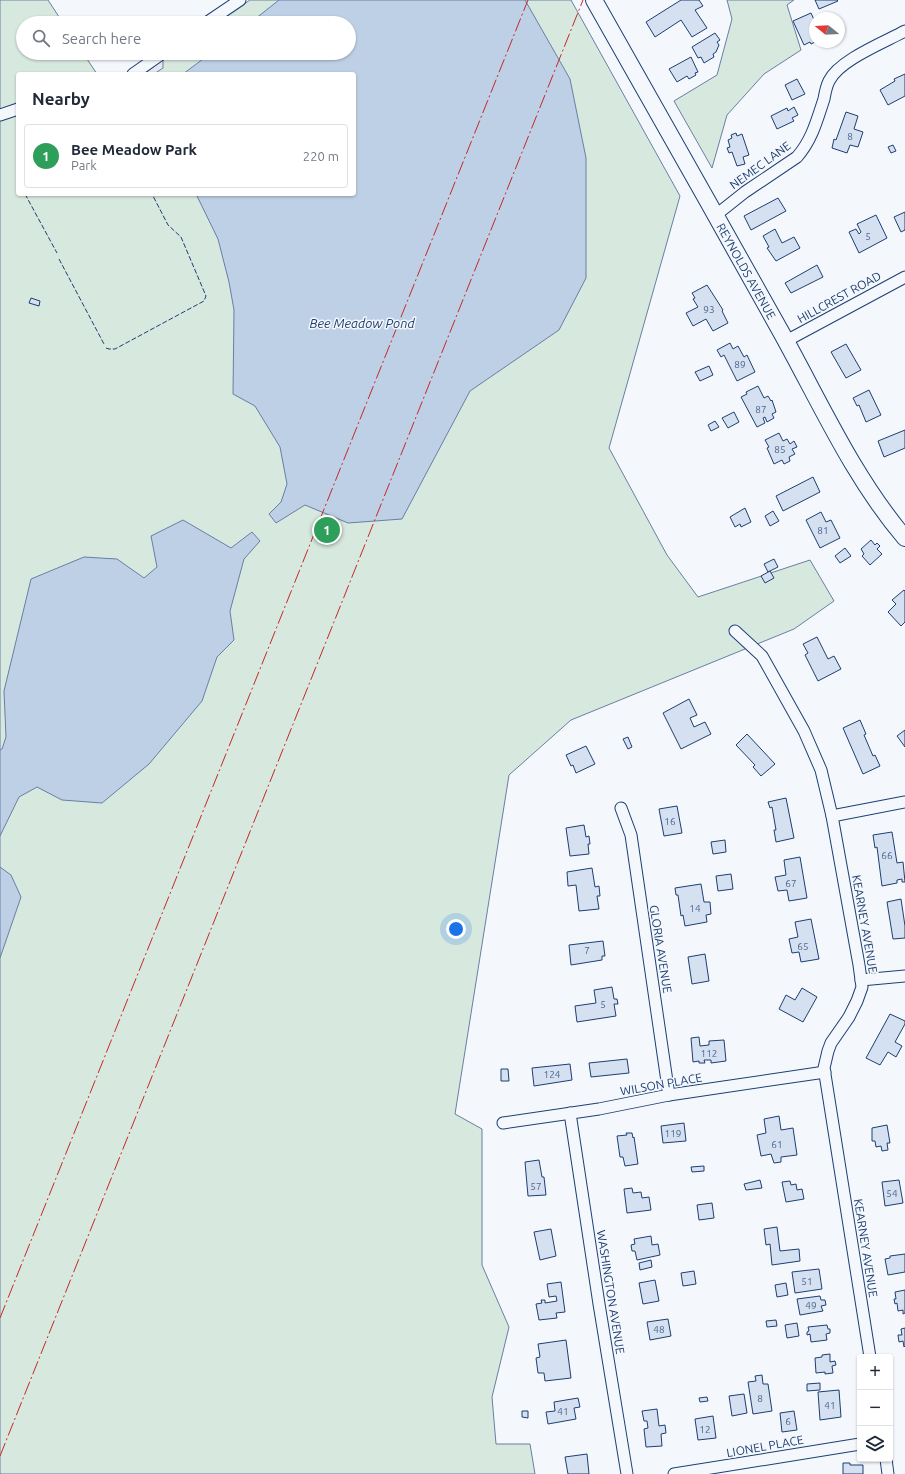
<!DOCTYPE html>
<html lang="en">
<head>
<meta charset="utf-8">
<style>
  :root { --surface:#fff; --page:#f6f6f7; --text:#1f2937; --muted:#747a83; --line:#e0e1e3; --accent:#c62828 }
  body { margin:0; font-family:Ubuntu,sans-serif; background:var(--page); color:var(--text) }
  .controls { position:absolute; right:12px; bottom:12px; display:grid; overflow:hidden; border-radius:4px; box-shadow:0 1px 3px #0004 }
  .controls button { width:36px; height:36px; display:grid; place-items:center; padding:0; border:0; border-bottom:1px solid var(--line); background:var(--surface); color:var(--text); font:20px sans-serif }
  .compass { position:absolute; left:809px; top:12px; width:36px; height:36px; border-radius:50%; background:var(--surface); box-shadow:0 1px 3px #0004; rotate:288deg }
  .you { position:absolute; left:456px; top:929px; width:14px; height:14px; margin:-10px; border:3px solid #fff; border-radius:50%; background:#1a73e8; box-shadow:0 0 0 6px #1a73e833 }
  .badge { display:grid; place-items:center; width:26px; height:26px; border-radius:50%; background:var(--accent); color:#fff; font-size:13px; font-weight:700 }
  .pin { position:absolute; translate:-50% -50%; border:2px solid #fff; box-shadow:0 1px 4px #0006 }
  .list { margin:0; padding:0; list-style:none }
  h2 { display:flex; justify-content:space-between; align-items:center; height:52px; margin:0; padding:0 16px; font-size:17px }
  h2 small { font-size:13px; font-weight:400; color:var(--muted) }
  .list li { display:grid; grid-template-columns:26px 1fr auto; gap:12px; align-items:center; box-sizing:border-box; height:64px; margin:0 8px 8px; padding:0 8px; border:1px solid var(--line); border-radius:4px }
  .list b { display:block; font-size:15px; white-space:nowrap }
  .list p { margin:0; font-size:13px; white-space:nowrap; color:var(--muted) }
  .list em { font-size:13px; font-style:normal; color:var(--muted) }
  .icon { flex:none; width:22px; height:22px; fill:none; stroke:currentColor; stroke-width:2; stroke-linecap:round; stroke-linejoin:round }
  .map { position:relative; flex:none; width:905px; height:1474px; overflow:hidden }
  .search { position:absolute; background:var(--surface); box-shadow:0 1px 3px #0004; left:16px; top:16px; width:340px; height:44px; display:flex; align-items:center; gap:10px; box-sizing:border-box; padding:0 14px; border-radius:22px; color:var(--muted); font-size:15px }
  .panel { position:absolute; background:var(--surface); box-shadow:0 1px 3px #0004; left:16px; top:72px; width:340px; height:124px; border-radius:4px }
  .map>svg:first-child { display:block }
  .green { fill:#d7e8df; stroke:#687fa3 }
  .parking { fill:#e3e8f0; stroke:#687fa3 }
  .water { fill:#bed0e5; stroke:#687fa3 }
  .building { fill:#d5e0f0; stroke:#1d3f73 }
  .lines { fill:none; stroke-linecap:round; stroke-linejoin:round }
  .street-casing { stroke:#1d3f73; stroke-width:13 }
  .secondary-casing { stroke:#1d3f73; stroke-width:18 }
  .street { stroke:#f4f7fb; stroke-width:11 }
  .secondary { stroke:#f4f7fb; stroke-width:16 }
  .fence { stroke:#1d3f73; stroke-width:1; stroke-dasharray:5 2; stroke-linecap:butt }
  .power { stroke:#c62828; stroke-width:1; stroke-dasharray:14 3 2 3; stroke-linecap:butt }
  .labels { text-anchor:middle; dominant-baseline:central; stroke-width:3; stroke-linejoin:round; paint-order:stroke }
  .number-label { font-size:10px; fill:#4b6792 }
  .street-label { font-size:12px; fill:#1d3f73; stroke:#f4f7fb }
  .water-label { font-size:13px; font-style:italic; fill:#1d3f73; stroke:#f4f7fb }
</style>
</head>
<body>
<div class="map">
<svg width="905" height="1474" viewBox="0 0 905 1474">
  <rect width="100%" height="100%" fill="#f4f7fb"/>
  <!-- green -->
  <g class="green">
    <polygon points="0,0 48,0 63,23 23,23 23,53 83,53 97,74 18,74 18,194 354,194 354,74 141,74 172,53 349,53 349,23 216,23 250,0 571,0 680,196 609,448 667,555 698,597 810,560 834,601 794,629 571,720 509,775 455,1114 482,1129 482,1265 509,1327 492,1397 496,1444 530,1444 535,1474 0,1474"/>
    <polygon points="727,0 794,0 787,5 801,50 764,74 727,115 712,168 674,101 717,75 732,19"/>
  </g>
  <!-- parking -->
  <polygon class="parking" points="163,60 163,68 154,74 144,74"/>
  <!-- water -->
  <g class="water">
    <polygon points="279,0 525,0 570,79 586,158 586,278 559,330 470,391 402,519 348,523 305,505 276,523 269,514 281,502 287,484 280,447 255,406 233,394 234,310 229,282 218,239 196,194 354,194 354,74 183,74 211,53 349,53 349,23 250,23"/>
    <polygon points="183,520 231,548 252,532 260,541 244,559 230,611 234,640 217,657 202,701 149,764 102,803 62,800 37,787 19,797 0,836 0,750 2,749 6,737 4,691 31,579 84,557 117,559 144,578 157,567 151,536"/>
    <polygon points="0,867 11,875 21,897 0,958"/>
  </g>
  <!-- building -->
  <g class="building">
    <polygon points="681,0 699,0 703,6 695,10 707,28 692,37 681,20 655,37 646,22"/>
    <polygon points="815,0 837,0 838,1 819,9"/>
    <polygon points="811,13 815,22 815,42 811,44 810,42 804,45 793,21"/>
    <polygon points="715,33 720,40 717,42 719,45 716,52 713,54 714,57 704,63 701,57 698,58 692,47"/>
    <polygon points="691,57 698,72 695,73 696,75 689,79 687,76 677,82 669,69"/>
    <polygon points="905,74 905,96 888,105 880,90 895,81 894,79"/>
    <polygon points="797,79 805,94 792,100 785,85"/>
    <polygon points="794,107 798,115 792,118 794,121 777,129 771,116 787,108 788,111"/>
    <polygon points="846,112 858,116 854,129 863,132 858,147 850,145 847,153 832,148 834,139 836,140"/>
    <polygon points="736,133 737,136 742,134 749,155 743,157 745,164 737,166 732,152 729,153 727,148 730,147 728,140 732,138 731,135"/>
    <polygon points="893,145 896,151 891,153 888,147"/>
    <polygon points="778,198 786,211 751,230 744,216"/>
    <polygon points="905,212 905,230 901,232 894,217"/>
    <polygon points="876,215 887,238 859,253 849,232 856,229 859,234 861,232 857,224"/>
    <polygon points="775,229 782,243 794,237 800,248 776,261 767,248 769,247 763,236"/>
    <polygon points="817,265 823,277 791,293 785,283"/>
    <polygon points="707,285 723,310 722,311 728,323 713,331 706,319 693,326 686,313 698,307 693,299 695,298 692,293"/>
    <polygon points="31,298 40,301 39,306 29,303"/>
    <polygon points="730,343 733,349 738,346 744,357 747,355 755,372 737,381 724,355 721,357 717,350"/>
    <polygon points="846,344 861,370 846,378 831,352"/>
    <polygon points="709,366 713,375 700,381 695,372"/>
    <polygon points="758,386 764,398 768,396 771,401 772,400 776,412 772,414 774,418 767,422 765,417 763,418 765,423 757,427 741,397 747,394 746,392"/>
    <polygon points="869,390 881,415 866,422 859,405 857,406 853,398"/>
    <polygon points="734,412 739,422 728,428 722,418"/>
    <polygon points="715,421 719,427 711,431 708,425"/>
    <polygon points="905,430 905,448 884,457 878,441"/>
    <polygon points="779,433 783,441 787,439 790,444 794,441 797,447 792,449 795,454 789,457 790,461 784,464 782,460 774,464 767,448 769,447 765,440"/>
    <polygon points="813,477 820,492 783,511 776,496"/>
    <polygon points="745,508 751,522 741,527 740,524 735,527 730,517"/>
    <polygon points="773,511 779,521 770,526 765,516"/>
    <polygon points="821,512 826,522 831,520 840,538 820,548 806,520"/>
    <polygon points="871,540 875,545 877,543 880,546 877,549 882,554 870,565 862,556 864,554 861,549"/>
    <polygon points="845,548 851,556 840,563 835,556"/>
    <polygon points="774,559 778,567 768,572 764,564"/>
    <polygon points="770,571 774,578 765,583 761,576"/>
    <polygon points="904,590 905,591 905,622 901,626 888,612 896,604 892,600"/>
    <polygon points="817,637 828,659 834,656 841,669 818,681 805,655 808,653 803,644"/>
    <polygon points="689,699 697,715 690,718 694,727 705,722 711,734 681,749 663,713"/>
    <polygon points="860,720 866,734 864,735 873,756 875,755 880,766 863,774 843,728"/>
    <polygon points="905,730 905,747 897,736"/>
    <polygon points="747,734 775,764 761,776 753,767 755,765 736,745"/>
    <polygon points="628,737 632,747 628,749 623,739"/>
    <polygon points="586,746 595,764 576,773 573,765 571,766 566,755"/>
    <polygon points="786,798 794,838 776,842 774,830 776,830 772,807 770,808 768,802"/>
    <polygon points="677,806 682,833 664,836 659,809"/>
    <polygon points="584,825 586,837 589,836 590,844 588,844 589,854 570,856 566,828"/>
    <polygon points="892,832 897,863 903,862 905,882 902,882 902,879 897,880 897,883 882,886 877,847 875,848 873,835"/>
    <polygon points="725,840 726,852 713,854 711,842"/>
    <polygon points="800,857 807,898 789,901 787,890 778,891 775,877 786,875 784,860"/>
    <polygon points="592,868 595,887 599,886 600,896 597,896 599,909 579,911 576,885 568,886 567,872"/>
    <polygon points="731,874 733,889 718,891 716,876"/>
    <polygon points="701,884 704,902 710,902 711,914 706,915 707,922 685,926 683,915 681,916 678,895 676,895 675,888"/>
    <polygon points="901,899 905,926 905,938 893,939 887,902"/>
    <polygon points="811,919 819,959 801,962 799,952 792,953 789,939 798,937 795,922"/>
    <polygon points="603,941 605,956 602,956 602,960 571,965 569,945"/>
    <polygon points="705,954 709,981 692,984 688,957"/>
    <polygon points="612,987 614,999 617,999 618,1004 614,1004 616,1016 577,1022 575,1006 596,1003 594,990"/>
    <polygon points="802,988 817,997 803,1022 779,1009 786,995 795,1000"/>
    <polygon points="890,1014 905,1021 905,1024 895,1042 902,1046 896,1057 888,1052 880,1065 866,1058"/>
    <polygon points="699,1037 700,1046 709,1045 709,1041 724,1040 726,1061 711,1063 711,1060 704,1060 705,1063 699,1063 699,1061 693,1062 691,1038"/>
    <polygon points="627,1059 629,1073 591,1077 589,1063"/>
    <polygon points="570,1064 572,1080 534,1086 532,1068"/>
    <polygon points="501,1069 508,1069 509,1081 501,1081"/>
    <polygon points="779,1116 781,1130 793,1128 797,1155 781,1157 781,1162 774,1163 771,1154 761,1156 757,1135 766,1133 764,1119"/>
    <polygon points="684,1123 686,1141 663,1143 661,1126"/>
    <polygon points="887,1125 890,1143 887,1143 888,1150 882,1151 881,1146 876,1147 875,1141 872,1141 872,1128"/>
    <polygon points="626,1133 632,1133 633,1138 634,1137 638,1164 625,1166 623,1157 620,1157 617,1136 627,1135"/>
    <polygon points="539,1160 542,1177 544,1177 546,1195 528,1196 525,1162"/>
    <polygon points="704,1166 704,1171 692,1172 691,1167"/>
    <polygon points="760,1180 762,1188 746,1190 744,1184"/>
    <polygon points="899,1180 903,1203 885,1206 882,1182"/>
    <polygon points="790,1181 791,1185 796,1184 797,1190 802,1189 804,1199 786,1202 782,1182"/>
    <polygon points="632,1188 633,1193 641,1192 642,1198 649,1197 651,1210 627,1213 624,1189"/>
    <polygon points="712,1203 714,1218 699,1220 697,1205"/>
    <polygon points="777,1227 780,1251 799,1249 800,1261 772,1265 770,1244 766,1245 764,1229"/>
    <polygon points="551,1229 556,1256 540,1260 534,1232"/>
    <polygon points="651,1236 652,1245 658,1244 660,1255 637,1260 635,1251 632,1251 631,1245 635,1244 634,1239"/>
    <polygon points="905,1254 905,1272 888,1275 885,1259 890,1258 890,1256"/>
    <polygon points="651,1260 652,1267 640,1270 639,1263"/>
    <polygon points="819,1269 822,1289 795,1293 792,1272"/>
    <polygon points="694,1271 696,1284 683,1286 681,1273"/>
    <polygon points="655,1280 659,1301 643,1304 639,1283"/>
    <polygon points="561,1282 565,1312 556,1313 557,1318 539,1320 536,1304 542,1303 541,1300 545,1300 545,1303 557,1301 556,1296 549,1297 547,1284"/>
    <polygon points="786,1283 788,1295 777,1297 775,1285"/>
    <polygon points="905,1290 905,1313 903,1314 903,1310 898,1311 897,1303 895,1304 894,1299 896,1299 895,1292"/>
    <polygon points="820,1296 821,1300 825,1300 826,1305 821,1306 823,1311 800,1315 797,1299"/>
    <polygon points="668,1319 671,1336 650,1340 647,1322"/>
    <polygon points="776,1320 777,1326 767,1327 766,1321"/>
    <polygon points="797,1323 799,1336 787,1338 785,1325"/>
    <polygon points="827,1325 828,1329 830,1329 830,1333 826,1334 827,1340 811,1342 810,1334 807,1335 807,1332 809,1331 808,1327"/>
    <polygon points="905,1328 905,1346 904,1347 903,1341 899,1342 898,1335 902,1335 901,1329"/>
    <polygon points="566,1340 571,1378 545,1381 544,1373 538,1373 536,1358 540,1357 538,1344"/>
    <polygon points="830,1354 830,1362 835,1361 836,1365 832,1366 833,1373 825,1374 825,1372 816,1373 815,1358 822,1357 822,1355"/>
    <polygon points="762,1375 763,1384 768,1384 772,1411 753,1414 748,1382 756,1381 755,1376"/>
    <polygon points="820,1383 820,1390 807,1391 807,1384"/>
    <polygon points="839,1390 841,1417 820,1420 818,1392"/>
    <polygon points="744,1394 747,1413 732,1416 729,1396"/>
    <polygon points="707,1397 708,1401 700,1402 699,1398"/>
    <polygon points="578,1398 580,1407 574,1408 576,1419 548,1424 546,1412 555,1411 554,1402"/>
    <polygon points="657,1409 659,1426 665,1425 666,1433 661,1434 662,1446 646,1447 644,1429 648,1428 647,1421 644,1421 642,1411"/>
    <polygon points="522,1411 528,1411 528,1418 522,1417"/>
    <polygon points="794,1411 797,1430 782,1432 780,1413"/>
    <polygon points="713,1416 716,1438 698,1440 695,1419"/>
    <polygon points="587,1454 589,1474 568,1474 565,1457"/>
    <polygon points="843,1463 850,1463 850,1465 863,1465 863,1474 843,1474"/>
  </g>
  <g class="lines">
    <defs>
      <g id="street">
        <polyline points="206,23 240,0"/>
        <polyline points="133,74 163,53"/>
        <polyline points="0,115 18,109"/>
        <path d="M716,215L745,192L797,157C812,140 817,120 824,99C825,93 826,87 829,81C839,60 885,42 905,31"/>
        <polyline points="786,341 905,277"/>
        <polyline points="735,631 762,656 804,731 821,770 832,816 859,965 862,987 857,1001 849,1017 831,1043 828,1051 824,1068 870,1357"/>
        <polyline points="621,808 631,835 669,1095"/>
        <polyline points="832,816 905,802"/>
        <polyline points="861,980 905,976"/>
        <polyline points="570,1113 599,1304 627,1474"/>
        <polyline points="503,1123 599,1109 669,1095 825,1072"/>
        <polyline points="886,1459 888,1474"/>
        <polyline points="674,1474 860,1444"/>
      </g>
      <g id="secondary">
        <path id="s1" d="M594,0C657,111 719,221 781,332C820,402 853,477 905,538"/>
      </g>
    </defs>
    <!-- street casing -->
    <use href="#street" class="street-casing"/>
    <!-- secondary casing -->
    <use href="#secondary" class="secondary-casing"/>
    <!-- street -->
    <use href="#street" class="street"/>
    <!-- secondary -->
    <use href="#secondary" class="secondary"/>
    <!-- fence -->
    <g class="fence">
      <polyline points="25,194 57,253"/>
      <polyline points="59,259 104,344"/>
      <polyline points="106,348 109,349 115,349 204,301 206,296 181,237 168,225 152,194"/>
    </g>
    <!-- power -->
    <g class="power">
      <polyline points="0,1318 528,0"/>
      <polyline points="0,1456 583,0"/>
    </g>
  </g>
  <g class="labels">
    <!-- number labels -->
    <g class="number-label">
      <text x="850" y="136">8</text>
      <text x="868" y="236">5</text>
      <text x="709" y="309">93</text>
      <text x="740" y="364">89</text>
      <text x="761" y="409">87</text>
      <text x="780" y="449">85</text>
      <text x="823" y="530">81</text>
      <text x="670" y="821">16</text>
      <text x="887" y="855">66</text>
      <text x="791" y="883">67</text>
      <text x="695" y="908">14</text>
      <text x="803" y="946">65</text>
      <text x="587" y="950">7</text>
      <text x="603" y="1004">5</text>
      <text x="709" y="1053">112</text>
      <text x="552" y="1074">124</text>
      <text x="673" y="1133">119</text>
      <text x="777" y="1144">61</text>
      <text x="536" y="1186">57</text>
      <text x="892" y="1193">54</text>
      <text x="807" y="1281">51</text>
      <text x="811" y="1305">49</text>
      <text x="659" y="1329">48</text>
      <text x="760" y="1398">8</text>
      <text x="830" y="1405">41</text>
      <text x="563" y="1411">41</text>
      <text x="788" y="1421">6</text>
      <text x="705" y="1429">12</text>
    </g>
    <!-- street labels -->
    <g class="street-label">
      <text transform="translate(760 165) rotate(-36)">NEMEC LANE</text>
      <text stroke="none"><textPath href="#s1" startOffset="311">REYNOLDS AVENUE</textPath></text>
      <text transform="translate(839 297) rotate(-29)">HILLCREST ROAD</text>
      <text transform="translate(865 924) rotate(80)">KEARNEY AVENUE</text>
      <text transform="translate(661 949) rotate(81)">GLORIA AVENUE</text>
      <text transform="translate(661 1084) rotate(-10)">WILSON PLACE</text>
      <text transform="translate(866 1248) rotate(81)">KEARNEY AVENUE</text>
      <text transform="translate(611 1292) rotate(81)">WASHINGTON AVENUE</text>
      <text transform="translate(765 1446) rotate(-10)">LIONEL PLACE</text>
    </g>
    <!-- water labels -->
    <g class="water-label">
      <text x="362" y="323">Bee Meadow Pond</text>
    </g>
  </g>
</svg>
<div class="controls">
<button>+</button>
<button>−</button>
<button><svg class="icon" aria-label="layers" viewBox="0 0 24 24"><path d="M12 4l9 5-9 5-9-5zM3 14l9 5 9-5"/></svg></button>
</div>
<svg class="compass" viewBox="-18 -18 36 36"><path d="M0-13l5 13h-10z" fill="#e53935"/><path d="M0 13l5-13h-10z" fill="#747a83"/></svg>
<div class="you"></div>
<div class="pin badge" style="left:327px;top:530px;background:#2e9e5b">1</div>
<div class="search"><svg class="icon" aria-label="search" viewBox="0 0 24 24"><circle cx="10" cy="10" r="6"/><path d="M15 15l6 6"/></svg>Search here</div>
<section class="panel">
<h2>Nearby<small></small></h2>
<ul class="list">
<li><span class="badge" style="background:#2e9e5b">1</span><div><b>Bee Meadow Park</b><p>Park</p></div><em>220 m</em></li>
</ul>
</section>
</div>
</body>
</html>
